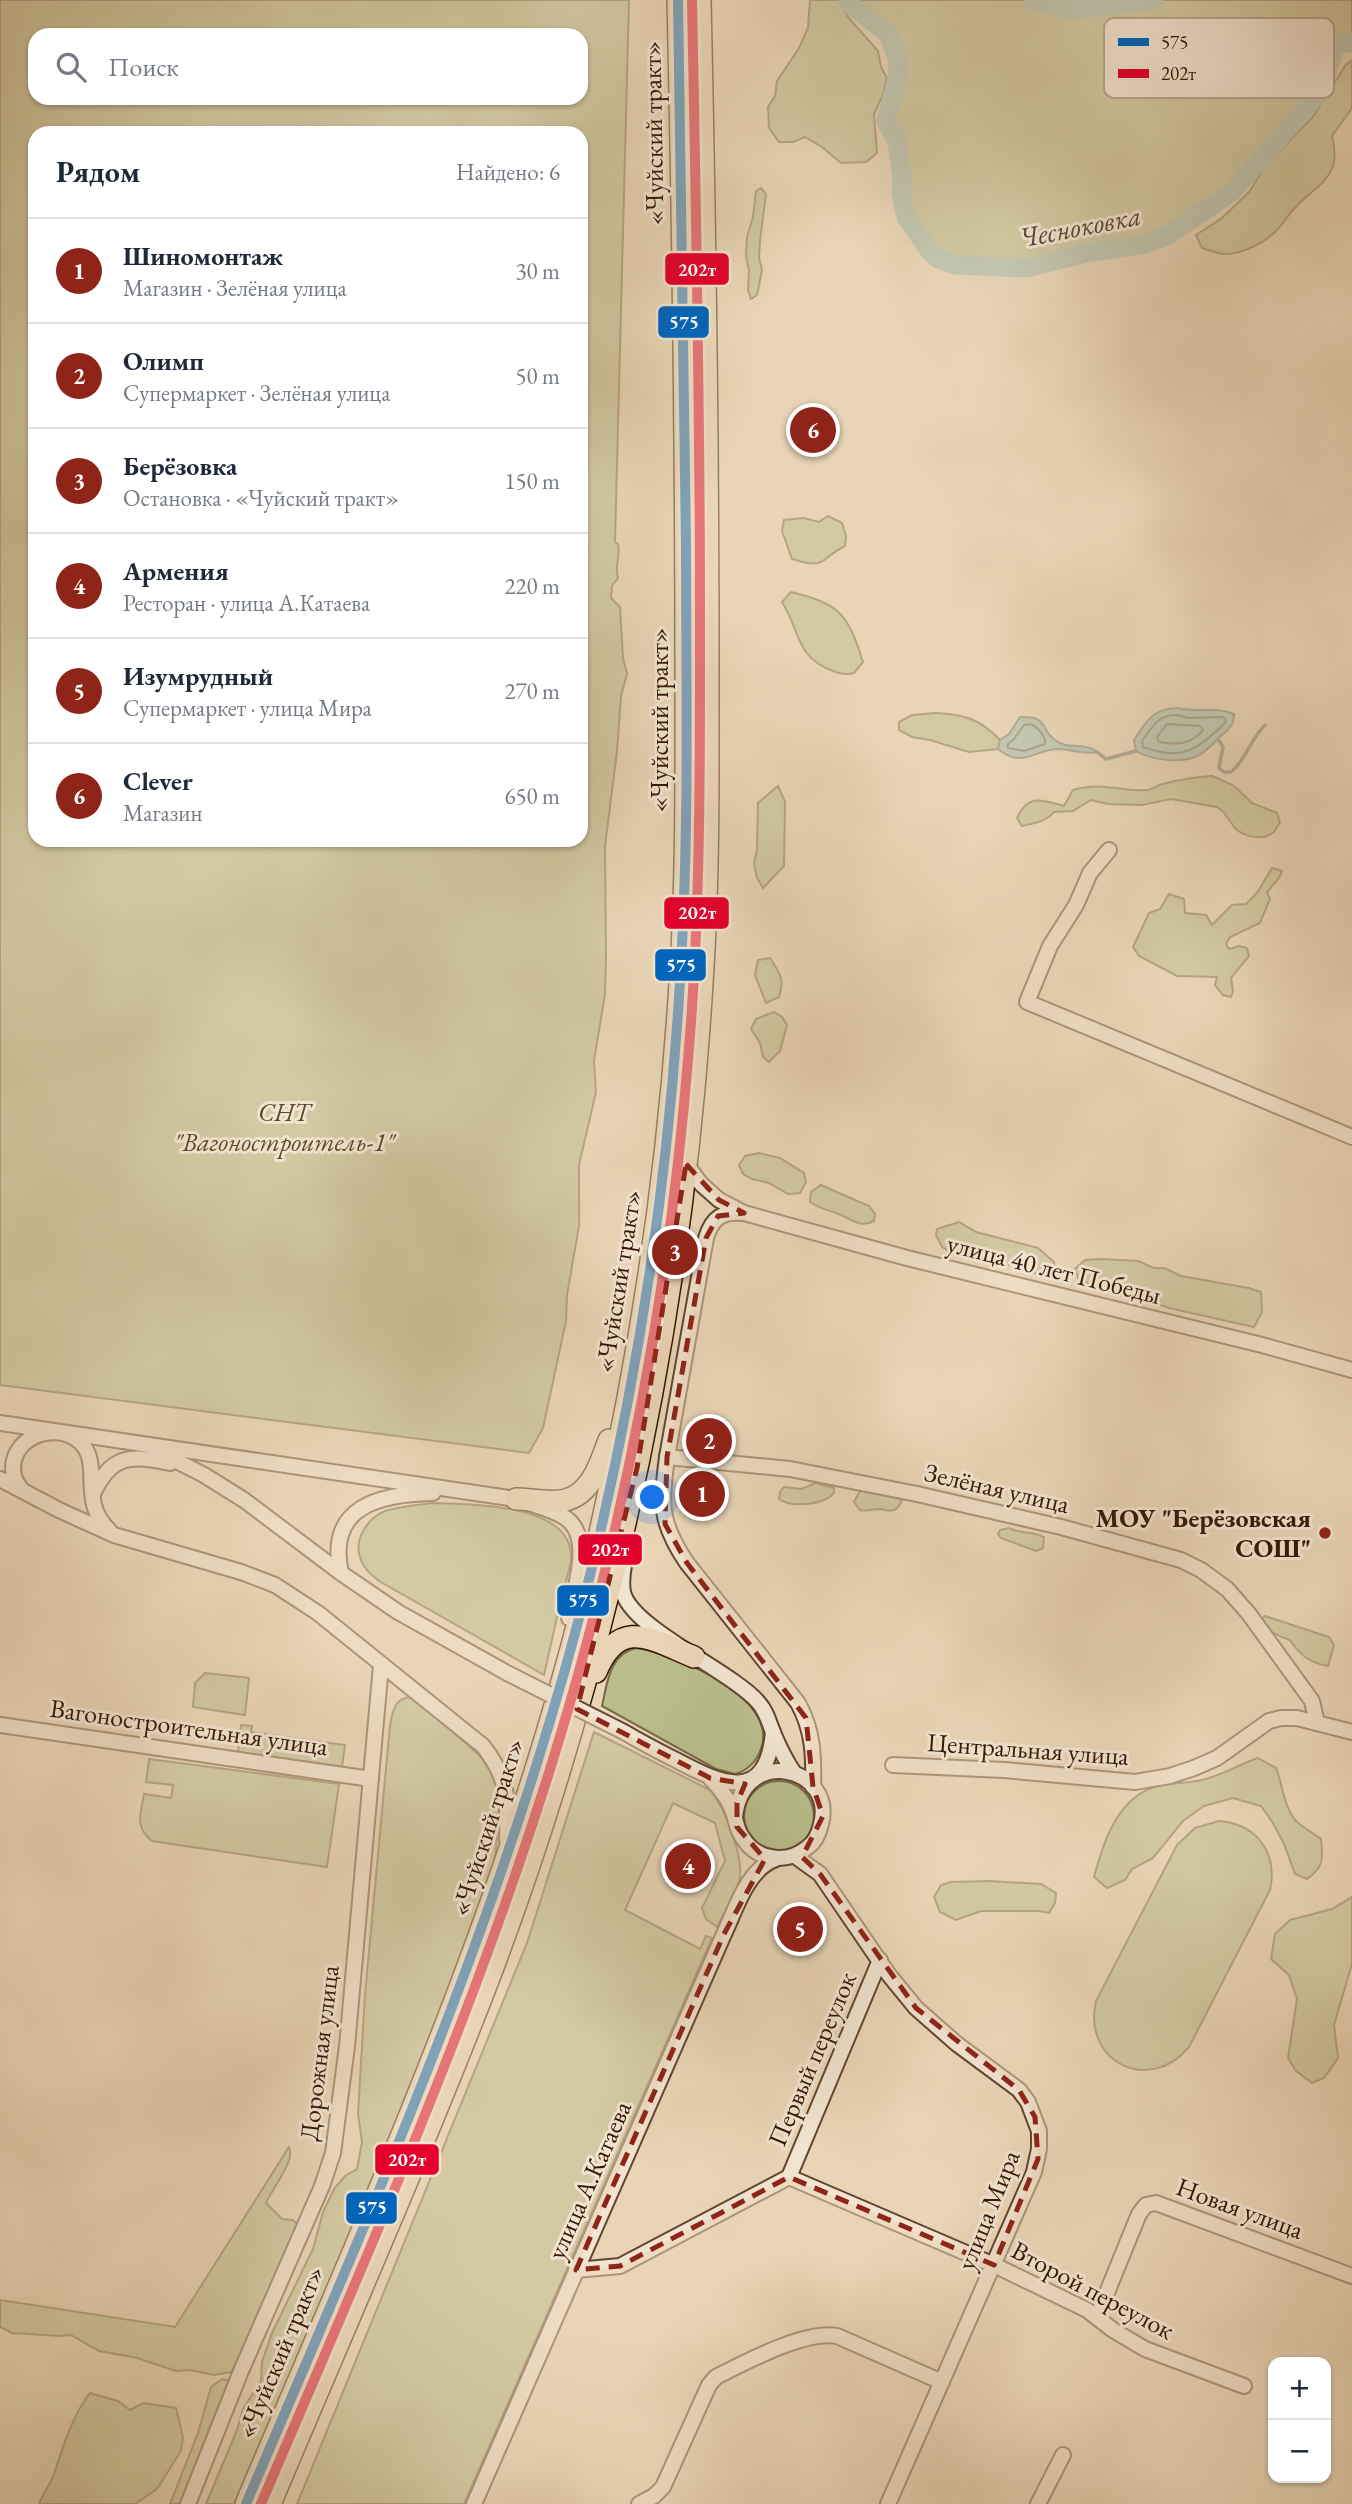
<!DOCTYPE html>
<html lang="ru">
<head>
<meta charset="utf-8">
<style>
  :root { --surface:#fff; --page:#f6f6f7; --text:#1f2937; --muted:#747a83; --line:#e0e1e3; --accent:#8f2418 }
  body { margin:0; font-family:"EB Garamond",serif; background:var(--page); color:var(--text) }
  .controls { position:absolute; right:21px; bottom:21px; display:grid; overflow:hidden; border-radius:14px; box-shadow:0 2px 5px #0004 }
  .controls button { width:63px; height:63px; display:grid; place-items:center; padding:0; border:0; border-bottom:2px solid var(--line); background:var(--surface); color:var(--text); font:35px sans-serif }
  .you { position:absolute; left:653px; top:1498px; width:24px; height:24px; margin:-18px; border:5px solid #fff; border-radius:50%; background:#1a73e8; box-shadow:0 0 0 10px #1a73e833 }
  .badge { display:grid; place-items:center; width:46px; height:46px; border-radius:50%; background:var(--accent); color:#fff; font-size:23px; font-weight:700 }
  .pin { position:absolute; translate:-50% -50%; border:4px solid #fff; box-shadow:0 2px 7px #0006 }
  .list { margin:0; padding:0; list-style:none }
  h2 { display:flex; justify-content:space-between; align-items:center; height:91px; margin:0; padding:0 28px; font-size:30px }
  h2 small { font-size:23px; font-weight:400; color:var(--muted) }
  .list li { display:grid; grid-template-columns:46px 1fr auto; gap:21px; align-items:center; box-sizing:border-box; height:105px; padding:0 28px; border-top:2px solid var(--line) }
  .list b { display:block; font-size:26px; white-space:nowrap }
  .list p { margin:0; font-size:23px; white-space:nowrap; color:var(--muted) }
  .list em { font-size:23px; font-style:normal; color:var(--muted) }
  .icon { flex:none; width:38px; height:38px; fill:none; stroke:currentColor; stroke-width:2; stroke-linecap:round; stroke-linejoin:round }
  .map { position:relative; flex:none; width:1352px; height:2504px; overflow:hidden }
  .search { position:absolute; background:var(--surface); box-shadow:0 2px 5px #0004; left:28px; top:28px; width:560px; height:77px; display:flex; align-items:center; gap:18px; box-sizing:border-box; padding:0 24px; border-radius:21px; color:var(--muted); font-size:26px }
  .panel { position:absolute; background:var(--surface); box-shadow:0 2px 5px #0004; left:28px; top:126px; width:560px; height:721px; border-radius:21px }
  .map>svg:first-child { display:block }
  .green { fill:#b9bd8c; stroke:#776a46; stroke-width:2; fill-rule:evenodd }
  .water { fill:#97b8b0; stroke:#70786a; stroke-width:2 }
  .lines { fill:none; stroke-linecap:round; stroke-linejoin:round }
  .shore { stroke:#666858; stroke-width:2 }
  .stream { stroke:#70786a; stroke-width:3.5 }
  .river { stroke:#97b8b0; stroke-width:19 }
  .minor-casing { stroke:#62462e; stroke-width:18 }
  .highway-casing { stroke:#351701; stroke-width:24 }
  .minor { stroke:#f1e4d0; stroke-width:14 }
  .highway { stroke:#e9d5b6; stroke-width:21 }
  .minor-bridge-casing { stroke:#62462e; stroke-width:18; stroke-linecap:butt }
  .minor-bridge { stroke:#f1e4d0; stroke-width:14 }
  .bus-1-casing { stroke:#f1e4d0; stroke-width:16 }
  .bus-2-casing { stroke:#f1e4d0; stroke-width:16 }
  .bus-1 { stroke:#0065bd; stroke-width:10 }
  .bus-2 { stroke:#e4002b; stroke-width:10 }
  .marked { fill:none; stroke:#8f2418; stroke-width:5; stroke-dasharray:14 9; stroke-linejoin:round }
  .poi-dot { fill:#8f2418; stroke:#f1e4d0; stroke-width:2.5 }
  .labels { text-anchor:middle; dominant-baseline:central; stroke-width:6; stroke-linejoin:round; paint-order:stroke }
  .street-label { font-size:26px; fill:#351701; stroke:#f1e4d0 }
  .park-label { font-size:26px; font-style:italic; fill:#5d492b; stroke:#f1e4d0 }
  .poi-label { font-size:26px; font-weight:bold; fill:#351701; stroke:#f1e4d0; text-anchor:end }
  .water-label { font-size:28px; font-style:italic; fill:#524736; stroke:#f1e4d0 }
  .key { fill:#f1e4d0; stroke:#b9a692; stroke-width:2 }
  .key-label { font-size:19px; fill:#351701 }
  .line-badge { stroke:#f1e4d0; stroke-width:2.5 }
  .badge-label { font-size:19px; text-anchor:middle; font-weight:bold; fill:#fff }
</style>
</head>
<body>
<div class="map">
<svg width="1352" height="2504" viewBox="0 0 1352 2504">
  <rect width="100%" height="100%" fill="#e9d5b6"/>
  <filter id="stains"><feTurbulence type="fractalNoise" baseFrequency=".00286" numOctaves="4"/><feColorMatrix values="0 0 0 0 .2 0 0 0 0 .09 0 0 0 0 .02 0 0 0 .5 -.17"/></filter>
  <radialGradient id="worn" r=".72"><stop offset=".6" stop-color="#630" stop-opacity="0"/><stop offset="1" stop-color="#630" stop-opacity=".3"/></radialGradient>
  <!-- green -->
  <g class="green">
    <path d="M0,0H629L615,542L618,544C621,558 614,564 618,578L612,586L611,598L620,607L623,658L627,674L621,696L617,751L605,846L606,957L605,994L594,1061L596,1092L579,1165V1226L567,1295L566,1321L543,1428L529,1453L0,1385ZM35,35H581V98H35ZM35,133H581V840H35Z"/>
    <polygon points="810,0 841,0 847,16 878,51 881,67 887,78 883,95 874,114 877,153 866,162 841,163 822,147 805,137 793,142 779,142 769,128 768,107 775,96 777,81 799,48 808,28"/>
    <polygon points="848,0 1064,0 1071,10 1135,0 1352,0 1352,43 1343,43 1335,47 1326,77 1314,99 1232,192 1168,235 1146,244 1086,253 1027,268 956,265 938,259 929,250 906,217 901,195 902,178 897,142 886,121 897,79 898,62 889,35 850,4"/>
    <path d="M1352,60V108L1332,136C1343,179 1317,183 1293,210C1287,216 1283,225 1276,231C1264,243 1241,255 1223,254C1216,253 1208,250 1202,248L1196,235L1222,218L1249,192L1266,165L1313,117L1345,66Z"/>
    <polygon points="761,188 766,194 760,240 759,258 762,270 757,295 751,299 748,290 749,271 746,256 747,237 753,217 756,191"/>
    <path d="M828,516L842,523L846,536L845,546C819,559 827,570 792,559L782,531L784,520L804,518L819,522Z"/>
    <path d="M791,592C840,604 848,614 863,662L854,673C846,675 841,674 833,671C795,657 801,632 782,602Z"/>
    <path d="M935,713C964,714 980,719 1000,740L998,749L969,752L930,740L912,737L899,730V722L912,715Z"/>
    <path d="M1212,776L1233,785L1252,803L1277,813L1280,822C1278,825 1276,829 1274,832C1263,841 1245,837 1236,829C1229,821 1226,812 1217,807L1171,799L1142,805L1108,804L1091,800L1073,811L1054,812C1046,822 1034,823 1022,826L1017,818C1028,793 1042,800 1064,806L1073,790C1104,781 1119,792 1146,790C1152,790 1156,786 1162,784C1178,780 1195,777 1212,776Z"/>
    <polygon points="778,786 785,802 784,866 763,888 757,878 754,864 757,849 758,803"/>
    <polygon points="1272,868 1282,871 1279,878 1267,892 1270,899 1260,923 1230,937 1226,944 1229,949 1239,946 1247,948 1249,956 1231,978 1233,991 1231,997 1223,995 1215,985 1217,977 1177,976 1139,956 1133,947 1149,913 1160,909 1169,894 1184,899 1185,913 1206,915 1212,925 1232,905 1246,904 1257,893"/>
    <path d="M770,958C780,974 785,978 779,997L766,1003L755,975L758,960Z"/>
    <polygon points="774,1012 782,1017 787,1025 780,1051 769,1062 763,1057 760,1043 751,1029 756,1019"/>
    <polygon points="759,1153 780,1158 804,1173 806,1182 800,1193 788,1194 769,1183 752,1179 743,1174 739,1165 745,1156"/>
    <path d="M821,1185L869,1206L875,1214L874,1221C859,1229 851,1218 836,1213C826,1210 819,1208 810,1202L811,1192Z"/>
    <polygon points="959,1222 976,1232 1038,1248 1054,1262 1055,1270 1049,1273 1035,1273 1021,1267 958,1256 942,1247 936,1235 937,1229"/>
    <polygon points="1101,1259 1138,1261 1154,1268 1164,1268 1181,1276 1249,1288 1261,1292 1262,1312 1254,1327 1169,1308 1141,1298 1122,1295 1079,1280 1075,1269 1085,1260"/>
    <path d="M816,1483L834,1488V1493C824,1505 791,1508 779,1499L780,1492L784,1487L801,1489Z"/>
    <path d="M861,1489L888,1494L902,1500C895,1515 891,1510 878,1509C871,1509 867,1512 860,1510L854,1502Z"/>
    <path d="M433,1503C470,1504 573,1503 571,1558C570,1570 565,1584 562,1595C556,1622 550,1648 544,1675L379,1581C372,1575 364,1569 361,1560C353,1541 366,1519 385,1511C400,1506 417,1505 433,1503Z"/>
    <path d="M1009,1528C1020,1534 1032,1531 1044,1537L1043,1548L1036,1551L1001,1538L998,1534L1000,1530Z"/>
    <path d="M1265,1616L1329,1637L1334,1645L1328,1666C1310,1663 1300,1655 1290,1640C1280,1637 1265,1630 1260,1621Z"/>
    <path d="M636,1648C675,1654 780,1697 761,1749C757,1761 747,1771 735,1774L716,1769L602,1706C607,1684 609,1654 636,1648Z"/>
    <polygon points="205,1673 249,1678 245,1715 193,1707 195,1683"/>
    <path d="M410,1697L416,1699L480,1756L493,1775L497,1786L499,1813L495,1859L446,2001L240,2504H206L237,2430L243,2409L261,2381L262,2362L272,2333L313,2249L323,2212L334,2189L345,2176L357,2169L362,2142L358,2114L365,1995L390,1725C393,1711 394,1699 410,1697Z"/>
    <polygon points="241,1725 252,1726 251,1732 345,1745 342,1767 238,1752"/>
    <path d="M594,1732L710,1790C724,1805 743,1856 740,1877C737,1893 724,1912 717,1927L706,1919L702,1908L725,1861L715,1823L673,1803L625,1910L700,1949L706,1936L712,1938L464,2504H297L527,1943Z"/>
    <path d="M1258,1758L1276,1768C1283,1786 1284,1808 1297,1822C1304,1828 1314,1834 1321,1839C1323,1858 1324,1867 1307,1879L1295,1874L1284,1844L1273,1823L1261,1806L1233,1798L1204,1806L1183,1821L1153,1858L1132,1869L1125,1880L1107,1888L1094,1877C1103,1844 1115,1804 1149,1789C1164,1782 1181,1784 1197,1781C1217,1778 1238,1765 1258,1758Z"/>
    <path d="M149,1759L339,1784L327,1867L152,1841C134,1827 141,1813 144,1794L171,1798L173,1785L146,1782Z"/>
    <circle cx="779" cy="1816" r="35"/>
    <path d="M1219,1821C1257,1824 1278,1853 1270,1890L1189,2047C1149,2095 1082,2062 1096,2001L1177,1845L1195,1828Z"/>
    <polygon points="989,1881 1041,1884 1056,1893 1055,1903 1049,1913 1038,1911 981,1911 956,1920 940,1912 934,1897 941,1885 951,1882"/>
    <polygon points="1352,1897 1352,1964 1334,2025 1338,2058 1324,2078 1312,2083 1296,2071 1288,2058 1297,1999 1289,1975 1271,1959 1275,1934 1290,1920 1332,1909"/>
    <path d="M289,2147C296,2160 272,2189 266,2203L282,2219L293,2220L298,2225L236,2366L231,2372L214,2375L190,2370L176,2371L137,2358L99,2351L71,2335L60,2336L12,2333L0,2327V2300L175,2327Z"/>
    <polygon points="222,2379 230,2381 180,2504 170,2504 198,2433 211,2387"/>
    <path d="M90,2393L118,2401L130,2410L143,2403L176,2408L183,2437L181,2451L157,2489L135,2504H39C43,2493 50,2485 54,2474C64,2445 71,2418 90,2393Z"/>
  </g>
  <!-- water -->
  <g class="water">
    <path d="M1178,708C1196,713 1216,706 1234,714C1234,725 1229,729 1221,736C1213,743 1206,753 1195,757C1179,763 1150,760 1136,751L1134,740C1146,721 1154,708 1178,708Z"/>
    <path d="M1020,717C1049,716 1039,728 1055,740C1067,750 1086,742 1097,752C1083,755 1071,749 1057,749C1033,750 1023,769 998,749L1000,740L1009,734Z"/>
  </g>
  <g class="lines">
    <!-- shore -->
    <g class="shore">
      <path d="M1177,715L1188,718L1223,717L1226,721C1223,726 1219,729 1214,733C1191,755 1174,758 1143,747L1142,741C1153,726 1158,715 1177,715Z"/>
      <path d="M1030,724C1038,727 1046,736 1045,744L1024,751L1008,748V744L1014,739L1024,725Z"/>
      <path d="M1167,724L1200,726L1203,730C1191,745 1177,745 1159,742L1157,737Z"/>
    </g>
    <!-- stream -->
    <g class="stream">
      <path d="M1218,739L1223,747L1219,768L1224,772H1231C1247,759 1251,738 1265,725"/>
      <polyline points="1097,752 1106,759 1136,751"/>
    </g>
    <!-- river -->
    <g class="river">
      <polyline points="848,0 850,4 889,35 898,62 897,79 886,121 897,142 902,178 901,195 906,217 929,250 938,259 956,265 1027,268 1086,253 1146,244 1168,235 1232,192 1314,99 1326,77 1335,47 1343,43 1352,43"/>
      <polyline points="1034,0 1071,10 1153,0"/>
    </g>
    <defs>
      <g id="minor">
        <polyline points="1109,850 1090,873 1076,905 1050,946 1027,1002 1352,1137"/>
        <polyline points="686,1164 701,1184 719,1200 744,1213 907,1258 1262,1345 1352,1370"/>
        <path d="M743,1213C722,1211 712,1218 706,1238L667,1457C661,1504 659,1522 687,1563L798,1703C813,1730 814,1756 813,1787"/>
        <path d="M0,1423L516,1499C533,1505 553,1509 567,1519C593,1539 574,1590 569,1618"/>
        <polyline points="153,1449 204,1475 244,1500 341,1573 398,1612 507,1673"/>
        <polyline points="667,1457 790,1469 917,1494 1061,1527 1181,1560 1201,1570 1227,1589 1249,1614 1312,1701 1317,1723"/>
        <path d="M0,1479L59,1510L114,1535L241,1572L275,1585L318,1613L483,1746C509,1779 508,1800 507,1840"/>
        <path d="M22,1490C19,1486 15,1481 14,1476C6,1439 54,1419 80,1442C103,1463 78,1501 109,1530"/>
        <path d="M93,1494C111,1454 131,1455 170,1463"/>
        <path d="M625,1560C623,1570 621,1582 623,1592C631,1628 731,1671 758,1702C767,1712 769,1723 774,1735C780,1749 786,1761 794,1773"/>
        <path d="M341,1573C326,1506 380,1494 433,1493"/>
        <polyline points="0,1725 371,1779"/>
        <path d="M624,1732C641,1742 658,1751 676,1760C721,1784 766,1805 773,1732"/>
        <polyline points="893,1765 1004,1770 1135,1782 1170,1776 1194,1768 1217,1758 1269,1721 1281,1718 1297,1718 1352,1732"/>
        <path d="M710,1778C722,1790 731,1802 735,1818C737,1826 738,1832 743,1838C757,1861 788,1864 808,1847C815,1842 819,1833 821,1824C836,1767 743,1744 735,1817"/>
        <polyline points="795,1856 820,1874 889,1975 916,2008 957,2044 1019,2090 1028,2102 1039,2131 1039,2149 1034,2172 888,2504"/>
        <polyline points="789,2177 994,2265 1087,2310 1113,2330 1145,2349 1244,2386"/>
        <polyline points="789,2177 880,1960"/>
        <polyline points="576,2270 620,2266 789,2177"/>
        <polyline points="1097,2317 1139,2214 1146,2205 1156,2203 1352,2276"/>
        <polyline points="188,2504 241,2371 322,2186 333,2153 347,2046 381,1665"/>
        <path d="M474,2504L724,1934C736,1909 747,1869 776,1859"/>
        <path d="M639,2504L654,2496L663,2487L709,2385L716,2377C746,2362 805,2330 837,2336L942,2382"/>
        <polyline points="1038,2504 1063,2455"/>
      </g>
      <g id="highway">
        <path d="M516,1499C532,1499 551,1504 566,1500C592,1493 601,1462 609,1440"/>
        <path d="M596,1672C619,1616 651,1639 694,1657"/>
        <path d="M246,2504C376,2197 513,1896 591,1571C637,1378 668,1181 680,983C687,880 686,776 686,673C686,448 683,224 678,0"/>
        <path d="M270,2504C342,2333 417,2163 484,1991C535,1858 577,1721 611,1583C659,1387 690,1185 702,983C709,879 708,776 708,673C708,448 705,224 700,0"/>
      </g>
    </defs>
    <!-- minor casing -->
    <use href="#minor" class="minor-casing"/>
    <!-- highway casing -->
    <use href="#highway" class="highway-casing"/>
    <!-- minor -->
    <use href="#minor" class="minor"/>
    <!-- highway -->
    <use href="#highway" class="highway"/>
    <defs>
      <polyline id="minor-bridge" points="507,1673 624,1732"/>
    </defs>
    <!-- minor-bridge casing -->
    <use href="#minor-bridge" class="minor-bridge-casing"/>
    <!-- minor-bridge -->
    <use href="#minor-bridge" class="minor-bridge"/>
    <defs>
      <path id="bus-1" d="M246,2504C376,2199 512,1894 591,1571C641,1366 672,1155 682,944C689,811 686,677 686,543C685,362 682,181 678,0"/>
      <path id="bus-2" d="M261,2504C391,2199 528,1894 605,1571C646,1403 674,1232 688,1060C701,910 700,759 700,608C700,405 696,203 692,0"/>
    </defs>
    <!-- bus-1 casing -->
    <use href="#bus-1" class="bus-1-casing"/>
    <!-- bus-2 casing -->
    <use href="#bus-2" class="bus-2-casing"/>
    <!-- bus-1 -->
    <use href="#bus-1" class="bus-1"/>
    <!-- bus-2 -->
    <use href="#bus-2" class="bus-2"/>
  </g>
  <!-- marked area -->
  <path d="M0 0H1352V2504H0ZM686,1164L719,1200L744,1213L718,1216L706,1238L667,1457L665,1524L687,1563L806,1718L813,1787L823,1816L802,1857L820,1874L916,2008L1019,2090L1035,2117L1038,2159L994,2265L789,2177L620,2266L576,2270L724,1934L765,1859L737,1827V1803L745,1784L710,1778L577,1709L637,1468Z" fill="#e9d5b6" fill-opacity=".55" fill-rule="evenodd"/>
  <path class="marked" d="M686,1164L719,1200L744,1213L718,1216L706,1238L667,1457L665,1524L687,1563L806,1718L813,1787L823,1816L802,1857L820,1874L916,2008L1019,2090L1035,2117L1038,2159L994,2265L789,2177L620,2266L576,2270L724,1934L765,1859L737,1827V1803L745,1784L710,1778L577,1709L637,1468Z"/>
  <!-- markers -->
  <circle class="poi-dot" cx="1325" cy="1533" r="7"/>
  <g class="labels">
    <!-- street labels -->
    <g class="street-label">
      <text transform="translate(653 133) rotate(-91)">«Чуйский тракт»</text>
      <text transform="translate(659 720) rotate(-90)">«Чуйский тракт»</text>
      <text transform="translate(1054 1269) rotate(14)">улица 40 лет Победы</text>
      <text transform="translate(618 1281) rotate(-81)">«Чуйский тракт»</text>
      <text transform="translate(997 1488) rotate(13)">Зелёная улица</text>
      <text transform="translate(189 1727) rotate(8)">Вагоностроительная улица</text>
      <text transform="translate(1028 1749) rotate(4)">Центральная улица</text>
      <text transform="translate(487 1827) rotate(-72)">«Чуйский тракт»</text>
      <text transform="translate(319 2053) rotate(-83)">Дорожная улица</text>
      <text transform="translate(812 2059) rotate(-67)">Первый переулок</text>
      <text transform="translate(589 2180) rotate(-66)">улица А.Катаева</text>
      <text transform="translate(1240 2208) rotate(20)">Новая улица</text>
      <text transform="translate(988 2210) rotate(-68)">улица Мира</text>
      <text transform="translate(1093 2290) rotate(28)">Второй переулок</text>
      <text transform="translate(280 2352) rotate(-67)">«Чуйский тракт»</text>
    </g>
    <!-- park labels -->
    <g class="park-label">
      <text x="284" y="1112">СНТ<tspan x="284" dy="30">"Вагоностроитель-1"</tspan></text>
    </g>
    <!-- poi labels -->
    <g class="poi-label">
      <text x="1311" y="1518">МОУ "Берёзовская<tspan x="1311" dy="30">СОШ"</tspan></text>
    </g>
    <!-- water labels -->
    <g class="water-label">
      <text transform="translate(1080 226) rotate(-11)">Чесноковка</text>
    </g>
  </g>
  <!-- legend -->
  <rect x="1104" y="18" width="230" height="80" rx="10" class="key"/>
  <rect x="1118" y="38" width="31" height="8" fill="#0065bd"/>
  <rect x="1118" y="69" width="31" height="9" fill="#e4002b"/>
  <g class="key-label">
    <text x="1161" y="49">575</text>
    <text x="1161" y="80">202т</text>
  </g>
  <g class="line-badge">
    <rect x="664" y="252" width="66" height="34" rx="7" fill="#e4002b"/>
    <rect x="657" y="305" width="53" height="34" rx="7" fill="#0065bd"/>
    <rect x="663" y="896" width="67" height="34" rx="7" fill="#e4002b"/>
    <rect x="654" y="948" width="53" height="34" rx="7" fill="#0065bd"/>
    <rect x="577" y="1533" width="66" height="33" rx="7" fill="#e4002b"/>
    <rect x="556" y="1584" width="54" height="33" rx="7" fill="#0065bd"/>
    <rect x="374" y="2143" width="66" height="33" rx="7" fill="#e4002b"/>
    <rect x="345" y="2191" width="53" height="34" rx="7" fill="#0065bd"/>
  </g>
  <g class="badge-label">
    <text x="697" y="276">202т</text>
    <text x="684" y="329">575</text>
    <text x="697" y="919">202т</text>
    <text x="681" y="972">575</text>
    <text x="610" y="1556">202т</text>
    <text x="583" y="1607">575</text>
    <text x="407" y="2166">202т</text>
    <text x="372" y="2214">575</text>
  </g>
  <rect width="100%" height="100%" filter="url(#stains)"/>
  <rect width="100%" height="100%" fill="url(#worn)"/>
</svg>
<div class="controls">
<button>+</button>
<button>−</button>
</div>
<div class="you"></div>
<div class="pin badge" style="left:702px;top:1494px">1</div>
<div class="pin badge" style="left:709px;top:1441px">2</div>
<div class="pin badge" style="left:675px;top:1252px">3</div>
<div class="pin badge" style="left:688px;top:1866px">4</div>
<div class="pin badge" style="left:800px;top:1929px">5</div>
<div class="pin badge" style="left:813px;top:430px">6</div>
<div class="search"><svg class="icon" aria-label="search" viewBox="0 0 24 24"><circle cx="10" cy="10" r="6"/><path d="M15 15l6 6"/></svg>Поиск</div>
<section class="panel">
<h2>Рядом<small>Найдено: 6</small></h2>
<ul class="list">
<li><span class="badge">1</span><div><b>Шиномонтаж</b><p>Магазин · Зелёная улица</p></div><em>30 m</em></li>
<li><span class="badge">2</span><div><b>Олимп</b><p>Супермаркет · Зелёная улица</p></div><em>50 m</em></li>
<li><span class="badge">3</span><div><b>Берёзовка</b><p>Остановка · «Чуйский тракт»</p></div><em>150 m</em></li>
<li><span class="badge">4</span><div><b>Армения</b><p>Ресторан · улица А.Катаева</p></div><em>220 m</em></li>
<li><span class="badge">5</span><div><b>Изумрудный</b><p>Супермаркет · улица Мира</p></div><em>270 m</em></li>
<li><span class="badge">6</span><div><b>Clever</b><p>Магазин</p></div><em>650 m</em></li>
</ul>
</section>
</div>
</body>
</html>
